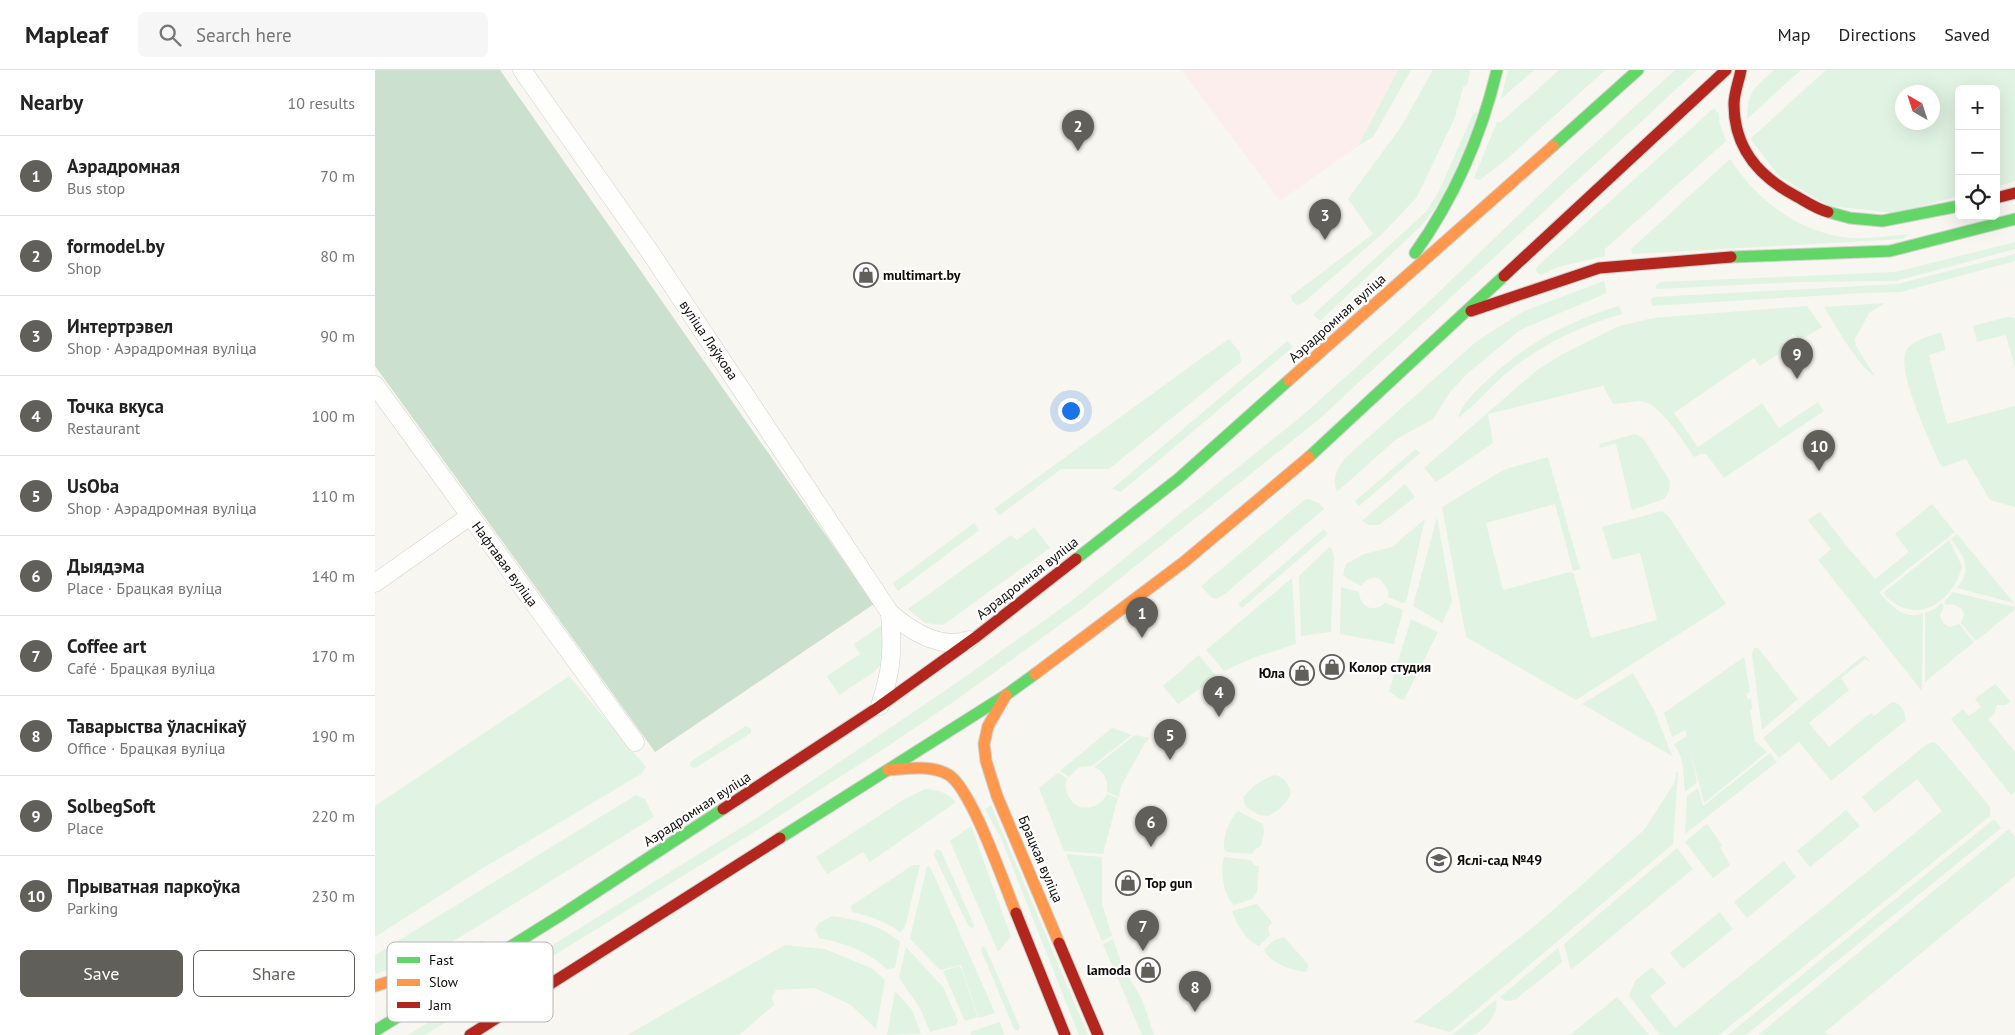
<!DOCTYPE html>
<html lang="en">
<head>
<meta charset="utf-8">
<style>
  :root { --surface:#fff; --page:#f6f6f6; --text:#222; --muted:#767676; --line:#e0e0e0; --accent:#615f5a }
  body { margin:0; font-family:"PT Sans",sans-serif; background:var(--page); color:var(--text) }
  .controls { position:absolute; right:15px; top:15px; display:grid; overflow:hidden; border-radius:8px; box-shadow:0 5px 20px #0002 }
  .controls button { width:45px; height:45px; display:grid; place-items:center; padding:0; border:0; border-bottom:1px solid var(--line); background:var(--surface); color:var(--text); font:25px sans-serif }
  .compass { position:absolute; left:1520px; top:15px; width:45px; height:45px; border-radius:50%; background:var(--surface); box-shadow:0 5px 20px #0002; rotate:321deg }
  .you { position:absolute; left:695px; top:340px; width:18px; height:18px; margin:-12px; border:4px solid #fff; border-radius:50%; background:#1a73e8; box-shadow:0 0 0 8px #1a73e833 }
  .badge { display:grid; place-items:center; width:32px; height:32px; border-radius:50%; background:var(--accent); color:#fff; font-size:16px; font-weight:700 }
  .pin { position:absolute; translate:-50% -41px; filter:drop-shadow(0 1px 2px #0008) }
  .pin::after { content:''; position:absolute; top:26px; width:18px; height:15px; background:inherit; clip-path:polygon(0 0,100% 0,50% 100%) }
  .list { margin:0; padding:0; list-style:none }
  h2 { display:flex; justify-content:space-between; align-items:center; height:65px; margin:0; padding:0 20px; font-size:21px }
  h2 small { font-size:16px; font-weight:400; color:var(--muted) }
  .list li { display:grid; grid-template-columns:32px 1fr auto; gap:15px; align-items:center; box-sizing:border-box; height:80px; padding:0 20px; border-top:1px solid var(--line) }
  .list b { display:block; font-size:19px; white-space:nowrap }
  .list p { margin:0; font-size:16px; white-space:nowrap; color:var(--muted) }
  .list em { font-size:16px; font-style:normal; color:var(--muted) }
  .actions { display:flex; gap:10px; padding:15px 20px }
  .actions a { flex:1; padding:11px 0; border:1px solid var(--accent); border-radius:8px; text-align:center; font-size:18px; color:var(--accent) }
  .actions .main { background:var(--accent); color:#fff }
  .icon { flex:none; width:28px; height:28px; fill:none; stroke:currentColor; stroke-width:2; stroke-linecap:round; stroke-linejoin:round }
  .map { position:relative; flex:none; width:1640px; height:965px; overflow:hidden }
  header { display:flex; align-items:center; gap:30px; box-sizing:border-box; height:70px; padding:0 25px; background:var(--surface); border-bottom:1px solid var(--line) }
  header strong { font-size:24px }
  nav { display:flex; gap:28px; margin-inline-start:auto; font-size:18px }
  .search { width:350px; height:45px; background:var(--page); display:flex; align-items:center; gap:12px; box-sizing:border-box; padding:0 18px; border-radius:8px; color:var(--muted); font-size:19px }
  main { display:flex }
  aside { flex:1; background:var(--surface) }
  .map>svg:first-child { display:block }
  .industrial { fill:#fbeeed }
  .green { fill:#e1f3e3; fill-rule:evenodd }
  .forest { fill:#cbe0cf }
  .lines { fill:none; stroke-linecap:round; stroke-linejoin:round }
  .street-casing { stroke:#d2d0cc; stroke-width:19 }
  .fast-casing { stroke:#d2d0cc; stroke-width:13 }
  .slow-casing { stroke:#d2d0cc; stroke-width:13 }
  .jam-casing { stroke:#d2d0cc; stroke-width:13 }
  .street { stroke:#fefefd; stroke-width:18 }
  .fast { stroke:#63d668; stroke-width:11 }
  .slow { stroke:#ff974d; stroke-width:11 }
  .jam { stroke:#b3261e; stroke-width:11 }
  .labels { text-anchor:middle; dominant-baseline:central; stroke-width:4.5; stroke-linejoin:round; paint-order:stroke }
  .poi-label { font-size:14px; font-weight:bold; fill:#0f0d0a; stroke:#fff; text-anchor:start }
  .street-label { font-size:14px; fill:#0f0d0a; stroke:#fff }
  .key { fill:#fff; stroke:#b7b6b6; stroke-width:1 }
  .key-label { font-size:14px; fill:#0f0d0a }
</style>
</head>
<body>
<header>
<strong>Mapleaf</strong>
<div class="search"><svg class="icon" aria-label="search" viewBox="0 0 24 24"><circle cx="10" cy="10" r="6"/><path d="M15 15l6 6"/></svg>Search here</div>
<nav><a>Map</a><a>Directions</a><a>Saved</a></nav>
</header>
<main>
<aside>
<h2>Nearby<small>10 results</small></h2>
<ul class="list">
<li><span class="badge">1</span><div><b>Аэрадромная</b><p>Bus stop</p></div><em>70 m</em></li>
<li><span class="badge">2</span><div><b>formodel.by</b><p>Shop</p></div><em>80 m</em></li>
<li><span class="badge">3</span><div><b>Интертрэвел</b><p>Shop · Аэрадромная вуліца</p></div><em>90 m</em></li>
<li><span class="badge">4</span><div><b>Точка вкуса</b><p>Restaurant</p></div><em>100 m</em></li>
<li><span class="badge">5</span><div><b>UsOba</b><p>Shop · Аэрадромная вуліца</p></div><em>110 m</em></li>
<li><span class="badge">6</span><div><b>Дыядэма</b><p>Place · Брацкая вуліца</p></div><em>140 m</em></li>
<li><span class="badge">7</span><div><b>Coffee art</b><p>Café · Брацкая вуліца</p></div><em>170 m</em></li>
<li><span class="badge">8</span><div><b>Таварыства ўласнікаў</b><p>Office · Брацкая вуліца</p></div><em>190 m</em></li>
<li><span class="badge">9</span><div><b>SolbegSoft</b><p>Place</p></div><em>220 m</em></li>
<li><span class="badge">10</span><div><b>Прыватная паркоўка</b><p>Parking</p></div><em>230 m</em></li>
</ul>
<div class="actions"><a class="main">Save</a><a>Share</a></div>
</aside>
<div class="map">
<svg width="1640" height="965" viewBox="0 0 1640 965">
  <rect width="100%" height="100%" fill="#f8f6f0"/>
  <!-- industrial -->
  <polygon class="industrial" points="806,0 1023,0 983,76 905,131"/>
  <!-- green -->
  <g class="green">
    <polygon points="1023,0 1036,0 998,67 983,76"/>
    <polygon points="1058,0 1095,0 1093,13 1088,17 1080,47 1042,127 1008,163 928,233 922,235 917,231 916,226 998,164 973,129 1026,57"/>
    <polygon points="1133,0 1159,0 1126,29"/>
    <polygon points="1184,0 1230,0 1132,89 1105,110 1099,108 1122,52 1126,52"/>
    <polygon points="1300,0 1322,0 942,351 708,538 584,628 510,678 384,759 50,965 33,965 380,749 580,614 695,532 928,345 1047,238 1181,109"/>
    <path d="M1399,0H1426L1372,49C1373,21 1379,18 1399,0Z"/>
    <path d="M1451,0H1640V111L1621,117V19H1584V126L1521,143L1453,136L1404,106L1375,69ZM1528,22H1558V52H1528Z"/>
    <polygon points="1339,38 1344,44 1344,52 1351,71 1230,179 1230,186 1183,197 1166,205 1162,203 1161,199 1164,195"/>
    <polygon points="1099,42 1105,43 1075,116 1065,132 1046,156 945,251 938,245 1051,142 1064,121"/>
    <path d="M1355,89C1383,131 1424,163 1476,168C1495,169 1514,166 1533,164L1528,169L1257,184L1256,179Z"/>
    <polygon points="1640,172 1640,179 1521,211 1426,212 1281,219 1281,215 1285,212 1520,202"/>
    <polygon points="1640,184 1640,191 1526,222 1488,223 1277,236 1276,230 1279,227 1523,214"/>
    <path d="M1229,211L1232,223L1145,260L1093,303L1075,322L1058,349L1020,370L962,422C956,410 963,397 970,388L1102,271L1149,241Z"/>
    <path d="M1510,233L1494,243L1480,269L1481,276L1500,306C1484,298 1459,253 1449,237Z"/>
    <path d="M1244,236L1247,244C1203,257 1163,276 1128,306C1113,320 1099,336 1083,348C1087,335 1096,326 1105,317C1145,277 1190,252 1244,236Z"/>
    <path d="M1432,236L1447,257L1424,271L1419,264L1407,272L1411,279L1385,296L1379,288L1299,343L1323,377L1387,333L1404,358L1443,332L1449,341L1349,408L1331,384H1326L1319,387C1308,372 1285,332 1265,331C1257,331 1247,334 1238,334L1227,314V316L1113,344L1118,373L1061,412L1049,398L1162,300L1188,284L1244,256L1278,248Z"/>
    <polygon points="1632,247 1640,248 1640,298 1631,265 1602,272 1598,256"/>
    <path d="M1566,262L1571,280L1554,285L1572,354L1640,336V437L1615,430L1591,389L1568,397L1566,396C1557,375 1519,298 1532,279C1540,269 1556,266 1566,262Z"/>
    <polygon points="854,269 865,282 866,292 734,399 686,399 625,445 619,439 828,287"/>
    <polygon points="912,271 918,277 746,422 737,419"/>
    <polygon points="1260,364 1268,368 1295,411 1294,421 1289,429 1257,440 1241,374 1225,378 1224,374"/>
    <polygon points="1041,379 1045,383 984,436 980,431"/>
    <polygon points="1173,387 1205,499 1198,501 1180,434 1111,453 1128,520 1195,502 1199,504 1216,568 1282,550 1265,483 1237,490 1227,457 1287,441 1294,447 1351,534 1201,630 1091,567 1067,437 1128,400"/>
    <polygon points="1030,414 1040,427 1004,455 994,455 987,451"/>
    <polygon points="933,429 944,433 949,439 850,524 841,529 836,527 826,516 929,430"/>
    <path d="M1557,434L1580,462L1504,522C1515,535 1530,551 1548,543L1547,621L1443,490L1456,479L1433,450L1445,442L1474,479L1500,509L1534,482L1520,464Z"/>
    <polygon points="1062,447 1077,532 1067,553 1038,536"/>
    <path d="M1050,449L1031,532L1027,533L1013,527V520L1005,509C997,506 991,509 986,516L971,508L968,504L971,494L989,484L1017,477Z"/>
    <polygon points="599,453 604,460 523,521 518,513"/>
    <polygon points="659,457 675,478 568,555 550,553 533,539 636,465 642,470"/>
    <polygon points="949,459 953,464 867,538 863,534"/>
    <path d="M1582,464L1639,533L1582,518C1599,498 1588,486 1576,469Z"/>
    <path d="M1574,470L1587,496C1578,534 1538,558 1508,523Z"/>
    <polygon points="954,477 957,479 959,487 956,562 926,566 924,506"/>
    <polygon points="917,508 921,574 875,589 849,601 831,580"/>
    <path d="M966,517L984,522C985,538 999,543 1010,533L1028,540L1019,574L965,564Z"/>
    <polygon points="1578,522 1640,537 1640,539 1601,571 1586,553 1589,545 1587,539 1578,534 1571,535 1569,532"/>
    <polygon points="1566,533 1569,536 1565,546 1569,554 1575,557 1584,554 1599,572 1550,612 1550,543 1560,539"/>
    <polygon points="1036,549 1063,562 1029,630 1023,628 1014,621"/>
    <polygon points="508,554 511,589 499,602 464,625 452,606 485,584 479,574"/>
    <polygon points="1379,578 1383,578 1423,629 1387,660 1377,584"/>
    <polygon points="824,585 842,607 803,634 788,616"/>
    <path d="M1489,585L1497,594L1490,589L1466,608L1474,620L1434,653L1454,677L1496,643L1499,646L1517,632C1526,633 1532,642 1530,651L1456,711L1424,672L1404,688L1388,668Z"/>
    <path d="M1369,587L1375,621L1371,624L1373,630L1376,628L1377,639L1375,641L1380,671L1392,682L1329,733L1315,679L1322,712L1310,722C1308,704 1310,689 1299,674L1312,666L1310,660L1297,667L1289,643Z"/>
    <polygon points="1258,603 1279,640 1297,686 1207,634"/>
    <polygon points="194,606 271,697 266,704 108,798 0,867 0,736"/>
    <polygon points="1620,614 1635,631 1631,635 1622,635 1619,644 1613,649 1640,682 1640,722 1636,725 1576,649 1588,639 1594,646 1606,637 1600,629"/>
    <polygon points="371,656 376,659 376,663 322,697 318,698 315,696 315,692"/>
    <polygon points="737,658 757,665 717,696 704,697 694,707 685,701"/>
    <path d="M760,665L775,668L770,673L746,716L744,727L732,722C733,710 730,702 719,697Z"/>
    <polygon points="1559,672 1565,677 1615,737 1615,746 1344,965 1285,965 1254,926 1260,911 1277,897 1291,913 1275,926 1300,958 1567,741 1542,709 1500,743 1487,727 1552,674"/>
    <polygon points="1395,683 1402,692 1310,764 1312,726 1323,718 1328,736"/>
    <polygon points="1301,702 1303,702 1298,774 1075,962 1039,952 1162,854 1269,760 1300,712"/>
    <path d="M683,703L692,708C688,720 694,731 704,737C717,739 725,736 732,724L743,728L728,784L689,781L664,718Z"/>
    <path d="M900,705C906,707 910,709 913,715C922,728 904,739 894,746L884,745L871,737L868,728C876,717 887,709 900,705Z"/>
    <path d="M550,719C563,720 572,722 581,732L495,792L488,782L452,804L441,787L528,730Z"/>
    <polygon points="261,725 270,729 279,747 82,869 45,889 0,904 0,885"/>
    <polygon points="616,735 713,965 704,965 626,768 612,743 611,739"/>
    <polygon points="1471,740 1485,756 1435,797 1422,781"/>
    <path d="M863,741L888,754L889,761L886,776L879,780L877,784L851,782L849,779C848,767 854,749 863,741Z"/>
    <polygon points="1619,749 1626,758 1371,965 1353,965"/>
    <polygon points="1332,754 1347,775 1345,777 1355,795 1338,808 1310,772"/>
    <polygon points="596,756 636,867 623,882 575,771"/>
    <polygon points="1634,759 1640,767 1640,806 1450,962 1453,965 1383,965"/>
    <polygon points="1302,778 1318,799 1196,900 1189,874"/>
    <polygon points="561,779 566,781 599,855 598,858 594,857 559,785"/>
    <polygon points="691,784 727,787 727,834 737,866 727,871"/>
    <path d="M849,787L876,790L879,795L884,796L882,822L877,829L859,835C848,825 845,801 849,787Z"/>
    <polygon points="1409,791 1421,807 1372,848 1359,832"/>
    <path d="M538,795H545L530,857L525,862C510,851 495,846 477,842L476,836Z"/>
    <polygon points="552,796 555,797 562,812 620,943 604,948 586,895 565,900 535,869"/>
    <path d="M882,834L897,852L893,858L895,865L884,876C871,871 861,853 857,841Z"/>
    <polygon points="1345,842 1358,859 1308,899 1295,883"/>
    <path d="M457,846C482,850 506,855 525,872L520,898L512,899C490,880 472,874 444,868L440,859L444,853Z"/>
    <path d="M909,867L933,894V898L931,902C917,901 895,893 889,880L899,870Z"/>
    <polygon points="738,869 748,898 767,929 779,965 767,965 728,874"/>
    <polygon points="410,875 450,879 498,899 510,910 501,959 476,935 440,918 401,920 397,927 399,935 364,965 252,965"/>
    <polygon points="608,876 611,879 645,957 643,961 639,959 606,880"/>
    <polygon points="531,877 568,917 583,951 581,955 555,962 545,938 524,908"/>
    <polygon points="1183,878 1187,892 1140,930 1130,931 1125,927"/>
    <polygon points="584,896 587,900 603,947 590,951 568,901"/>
    <polygon points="520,921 537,940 546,964 512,965"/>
    <polygon points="1242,927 1274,965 1195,965"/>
    <path d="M1121,930C1125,942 1109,961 1098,965C1093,965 1083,965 1077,965Z"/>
    <polygon points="625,952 629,965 596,965 595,962"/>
  </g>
  <!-- forest -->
  <polygon class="forest" points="0,0 125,0 499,534 280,682 0,296"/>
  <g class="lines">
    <defs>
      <g id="street">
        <path d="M147,0L275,182L515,543C536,561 566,580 594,570"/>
        <polyline points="0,315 260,672"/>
        <polyline points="0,513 95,446"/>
        <path d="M505,636C517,599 518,581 515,543"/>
      </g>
      <g id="fast">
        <polyline points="1178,76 1263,0"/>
        <polyline points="1453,142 1475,148 1507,151 1584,136"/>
        <path d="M1040,183C1080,127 1106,67 1122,0"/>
        <polyline points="1356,187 1515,181 1640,149"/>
        <polyline points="934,387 1129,206"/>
        <polyline points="701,489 803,409 914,310"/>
        <polyline points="405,768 631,625 660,604"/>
        <polyline points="0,961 186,845 348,739"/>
      </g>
      <g id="slow">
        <polyline points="914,310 1178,76"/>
        <polyline points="660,604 809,492 934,387"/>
        <polyline points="631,625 613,656 609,674 611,691 622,726 684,873"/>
        <path d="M513,700C533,699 556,694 574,705C597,720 629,814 641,843"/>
        <polyline points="0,916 70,894 107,878"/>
      </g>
      <g id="jam">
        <path d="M1366,0C1364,11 1359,23 1359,34C1359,77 1382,105 1419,125C1430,131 1441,139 1453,142"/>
        <polyline points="1621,128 1640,123"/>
        <polyline points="1129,206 1351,0"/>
        <polyline points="1096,241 1224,198 1356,187"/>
        <polyline points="348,739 505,636 601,567 701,489"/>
        <polyline points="641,843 690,965"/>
        <polyline points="684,873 723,965"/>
        <polyline points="95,965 405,768"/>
      </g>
    </defs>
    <!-- street casing -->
    <use href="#street" class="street-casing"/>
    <!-- fast casing -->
    <use href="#fast" class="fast-casing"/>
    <!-- slow casing -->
    <use href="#slow" class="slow-casing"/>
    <!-- jam casing -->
    <use href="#jam" class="jam-casing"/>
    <!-- street -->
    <use href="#street" class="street"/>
    <!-- fast -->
    <use href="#fast" class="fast"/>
    <!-- slow -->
    <use href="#slow" class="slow"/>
    <!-- jam -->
    <use href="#jam" class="jam"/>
  </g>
  <!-- icons -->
  <defs>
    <symbol id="shop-ring" viewBox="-11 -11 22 22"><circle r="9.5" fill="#fff" stroke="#615f5a" stroke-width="1.5"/><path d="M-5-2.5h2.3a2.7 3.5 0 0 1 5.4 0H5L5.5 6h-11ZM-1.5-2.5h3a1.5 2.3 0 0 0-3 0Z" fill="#615f5a"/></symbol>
    <symbol id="school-ring" viewBox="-11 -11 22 22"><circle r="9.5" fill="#fff" stroke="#615f5a" stroke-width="1.5"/><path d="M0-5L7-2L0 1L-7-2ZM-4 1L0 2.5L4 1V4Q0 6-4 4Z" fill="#615f5a"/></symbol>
  </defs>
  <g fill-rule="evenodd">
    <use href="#shop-ring" x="477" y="191" width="28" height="28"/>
    <use href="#shop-ring" x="943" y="583" width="28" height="28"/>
    <use href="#shop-ring" x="913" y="589" width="28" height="28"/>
    <use href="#school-ring" x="1050" y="776" width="28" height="28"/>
    <use href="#shop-ring" x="739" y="799" width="28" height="28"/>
    <use href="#shop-ring" x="759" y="886" width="28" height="28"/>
  </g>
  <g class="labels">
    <!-- poi labels -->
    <g class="poi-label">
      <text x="508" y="205">multimart.by</text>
      <text x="974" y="597">Колор студия</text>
      <text x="910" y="603" text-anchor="end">Юла</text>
      <text x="1082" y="790">Яслі-сад №49</text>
      <text x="770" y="813">Top gun</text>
      <text x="756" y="900" text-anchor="end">lamoda</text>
    </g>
    <!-- street labels -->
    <g class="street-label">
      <text transform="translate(962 248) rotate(-42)">Аэрадромная вуліца</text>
      <text transform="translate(334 270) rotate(56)">вуліца Ляўкова</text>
      <text transform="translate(130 494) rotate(54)">Нафтавая вуліца</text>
      <text transform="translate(652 508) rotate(-38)">Аэрадромная вуліца</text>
      <text transform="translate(322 739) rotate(-33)">Аэрадромная вуліца</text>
      <text transform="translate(666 789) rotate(67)">Брацкая вуліца</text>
    </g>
  </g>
  <!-- legend -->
  <rect x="12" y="872" width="166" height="80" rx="8" class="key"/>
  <rect x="22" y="887" width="23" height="6" fill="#63d668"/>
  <rect x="22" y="909" width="23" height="7" fill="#ff974d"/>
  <rect x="22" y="932" width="23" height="6" fill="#b3261e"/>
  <g class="key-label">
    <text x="54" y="895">Fast</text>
    <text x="54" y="917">Slow</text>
    <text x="54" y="940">Jam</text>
  </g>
</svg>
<div class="controls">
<button>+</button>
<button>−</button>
<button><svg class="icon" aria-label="locate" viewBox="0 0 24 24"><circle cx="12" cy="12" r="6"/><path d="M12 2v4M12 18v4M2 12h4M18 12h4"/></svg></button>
</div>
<svg class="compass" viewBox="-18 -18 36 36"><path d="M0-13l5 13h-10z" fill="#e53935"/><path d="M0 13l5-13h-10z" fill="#767676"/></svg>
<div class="you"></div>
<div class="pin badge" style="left:767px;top:568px">1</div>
<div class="pin badge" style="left:703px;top:81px">2</div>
<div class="pin badge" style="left:950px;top:170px">3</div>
<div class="pin badge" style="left:844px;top:647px">4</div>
<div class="pin badge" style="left:795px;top:690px">5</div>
<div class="pin badge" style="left:776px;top:777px">6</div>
<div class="pin badge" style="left:768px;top:881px">7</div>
<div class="pin badge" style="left:820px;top:942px">8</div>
<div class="pin badge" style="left:1422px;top:309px">9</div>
<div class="pin badge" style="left:1444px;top:401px">10</div>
</div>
</main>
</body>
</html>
